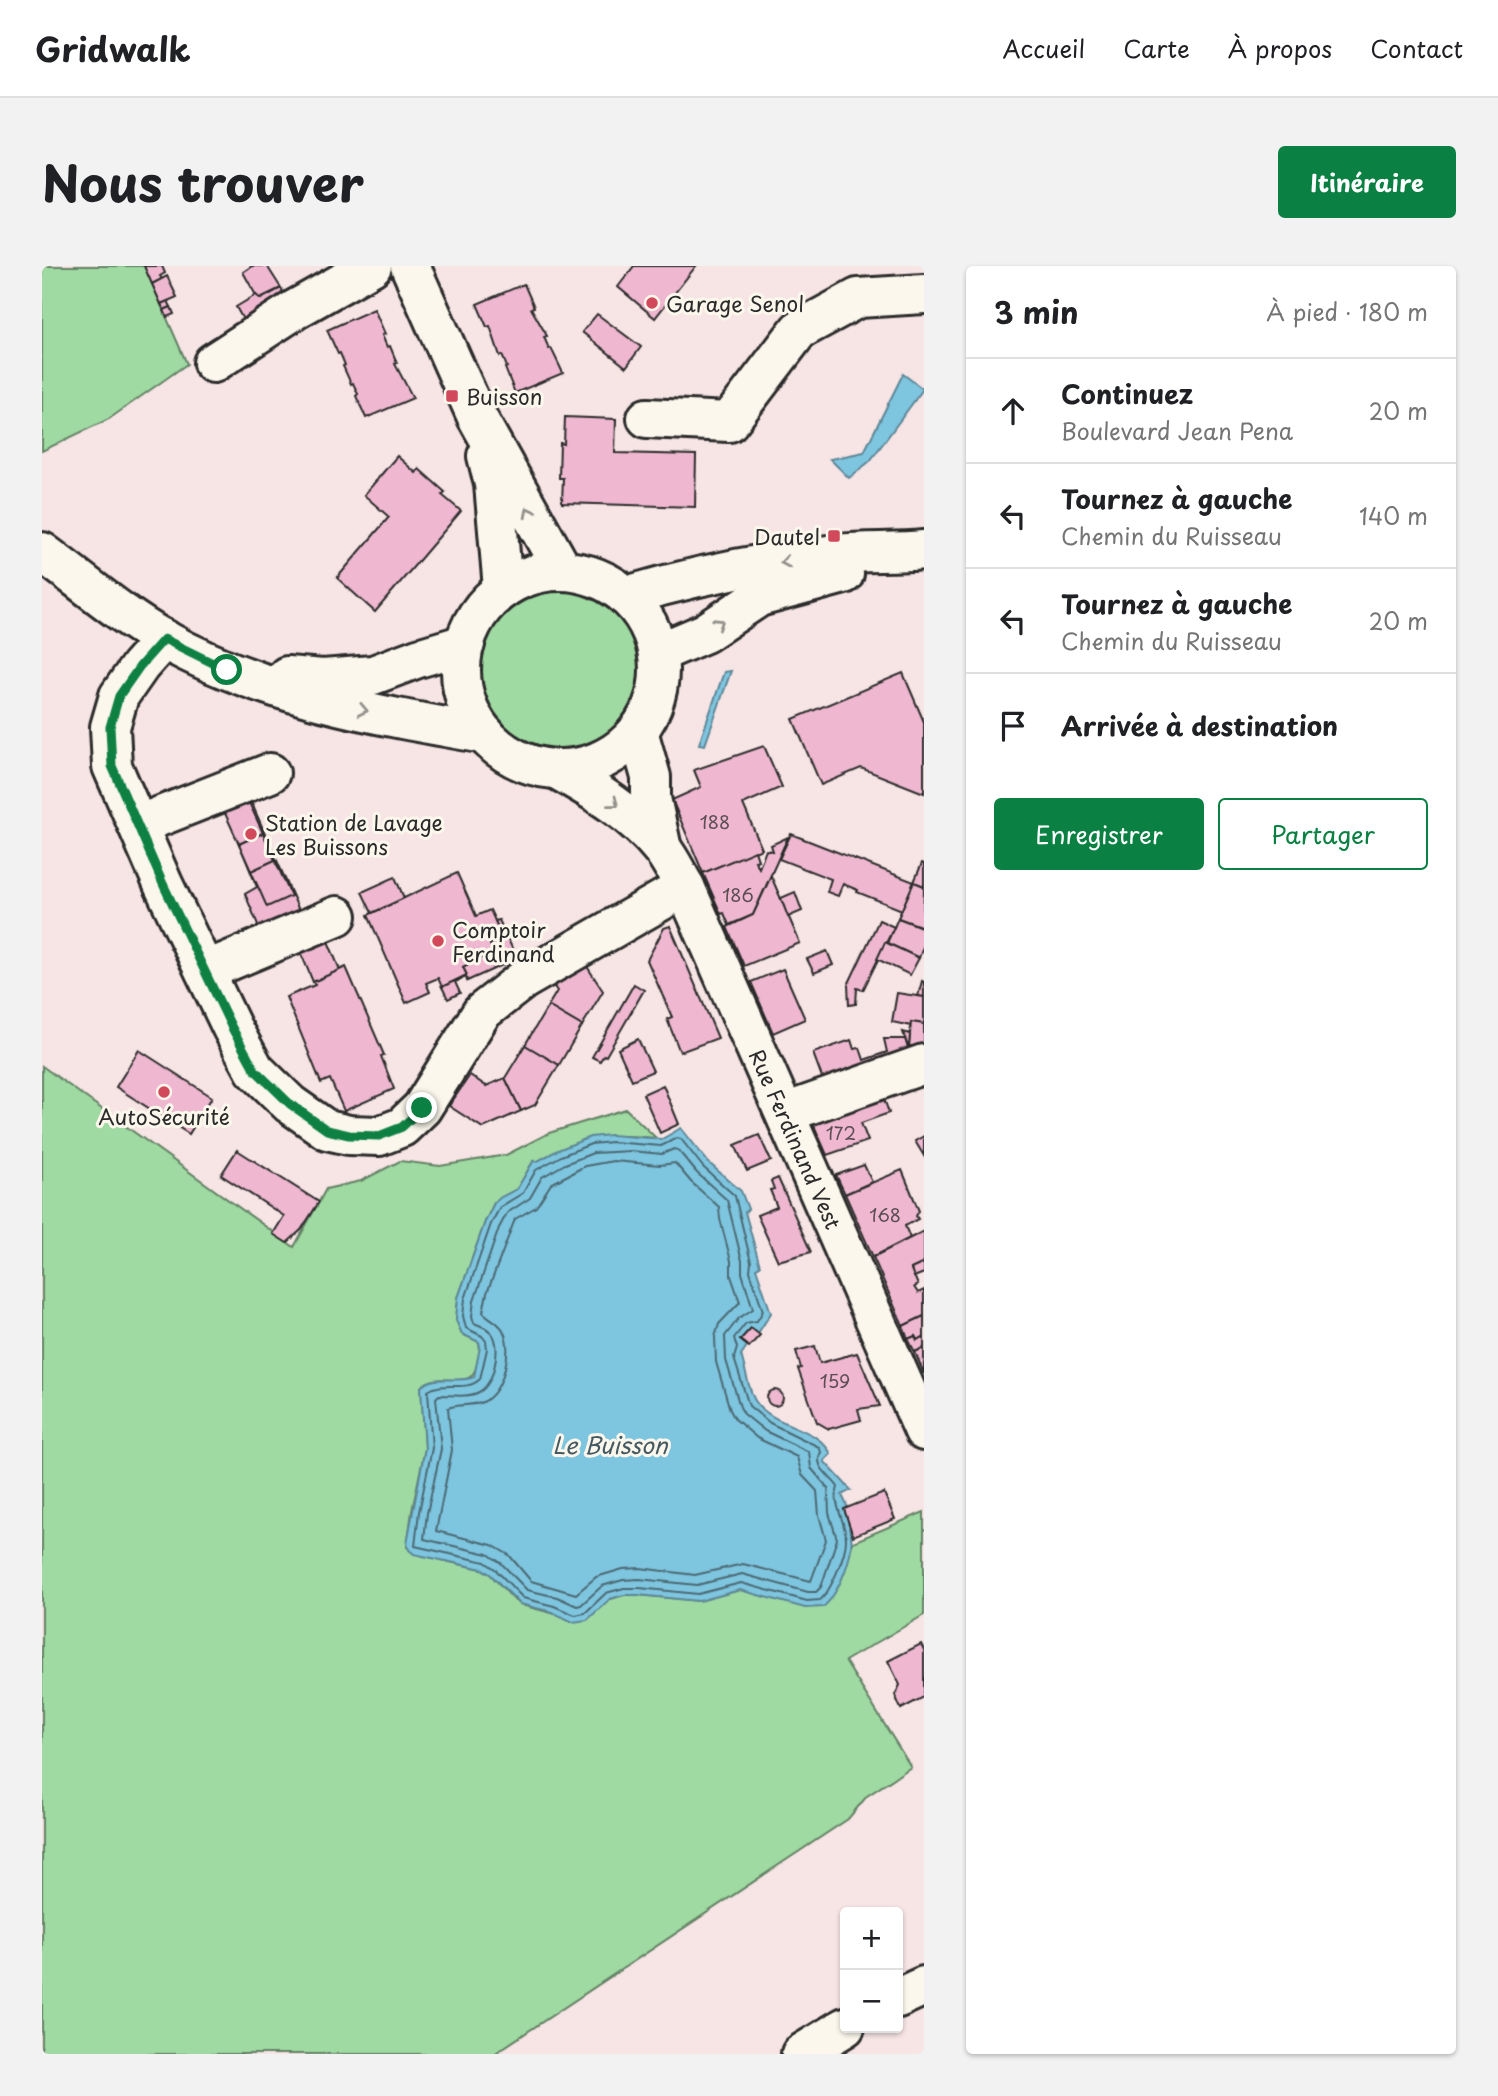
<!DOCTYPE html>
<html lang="fr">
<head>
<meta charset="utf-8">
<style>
  :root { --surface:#fff; --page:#f2f2f2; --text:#202124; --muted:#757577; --line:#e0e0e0; --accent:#0b8043 }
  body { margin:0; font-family:"Playpen Sans",sans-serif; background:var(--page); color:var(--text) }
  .controls { position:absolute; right:21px; bottom:21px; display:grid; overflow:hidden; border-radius:7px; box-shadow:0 2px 5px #0004 }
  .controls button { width:63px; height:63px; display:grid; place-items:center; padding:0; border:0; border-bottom:2px solid var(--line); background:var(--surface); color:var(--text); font:35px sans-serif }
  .stop { position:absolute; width:21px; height:21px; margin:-16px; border:5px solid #0b8043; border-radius:50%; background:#fff }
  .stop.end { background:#0b8043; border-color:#fff; box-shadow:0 2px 7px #0008 }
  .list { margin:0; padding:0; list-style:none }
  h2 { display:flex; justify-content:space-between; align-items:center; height:91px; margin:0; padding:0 28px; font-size:30px }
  h2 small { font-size:23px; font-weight:400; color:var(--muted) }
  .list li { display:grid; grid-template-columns:46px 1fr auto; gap:21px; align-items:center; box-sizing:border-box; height:105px; padding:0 28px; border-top:2px solid var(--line) }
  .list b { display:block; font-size:26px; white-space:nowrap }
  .list p { margin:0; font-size:23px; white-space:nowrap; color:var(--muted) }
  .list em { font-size:23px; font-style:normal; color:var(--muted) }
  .actions { display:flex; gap:14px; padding:21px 28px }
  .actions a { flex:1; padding:16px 0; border:2px solid var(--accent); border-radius:7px; text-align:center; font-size:24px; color:var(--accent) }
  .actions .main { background:var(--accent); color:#fff }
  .icon { flex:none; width:38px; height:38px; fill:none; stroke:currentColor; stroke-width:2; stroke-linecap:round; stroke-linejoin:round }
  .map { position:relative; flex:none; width:882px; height:1788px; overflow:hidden; border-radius:7px }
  header { display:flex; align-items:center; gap:42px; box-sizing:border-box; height:98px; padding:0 35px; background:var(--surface); border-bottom:2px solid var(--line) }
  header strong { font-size:33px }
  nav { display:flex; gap:38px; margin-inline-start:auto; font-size:24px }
  .intro { display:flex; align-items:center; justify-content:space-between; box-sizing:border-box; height:168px; padding:0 42px }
  h1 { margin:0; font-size:49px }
  .button { padding:18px 32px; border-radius:7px; background:var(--accent); color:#fff; font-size:24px; font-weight:700 }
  main { display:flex; gap:42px; padding:0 42px }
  aside { flex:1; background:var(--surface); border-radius:7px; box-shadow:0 2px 5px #0004 }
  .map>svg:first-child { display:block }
  .green { fill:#9edaa1; stroke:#648266; stroke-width:2 }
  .water { fill:#7ec5df; stroke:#5d8797; stroke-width:2 }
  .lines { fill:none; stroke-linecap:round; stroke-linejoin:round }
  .shore { stroke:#4c6973; stroke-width:2 }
  .building { fill:#efb8d0; stroke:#2b2b2b; stroke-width:2 }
  .minor-casing { stroke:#2b2b2b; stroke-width:44 }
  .major-casing { stroke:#2b2b2b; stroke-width:44 }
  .minor { stroke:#fbf7ec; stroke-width:38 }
  .major { stroke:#fbf7ec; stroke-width:38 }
  .oneway { stroke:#93918c }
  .route { stroke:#0b8043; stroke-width:9 }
  .poi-dot { fill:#d1495b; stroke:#fbf7ec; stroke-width:2.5 }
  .labels { text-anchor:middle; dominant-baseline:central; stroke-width:6; stroke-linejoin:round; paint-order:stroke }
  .number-label { font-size:18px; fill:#5c4e54 }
  .poi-label { font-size:21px; fill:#2b2b2b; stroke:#fbf7ec; text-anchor:start }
  .street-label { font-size:21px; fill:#2b2b2b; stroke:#fbf7ec }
  .water-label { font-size:23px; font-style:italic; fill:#445961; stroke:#fbf7ec }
</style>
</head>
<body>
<header>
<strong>Gridwalk</strong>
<nav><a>Accueil</a><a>Carte</a><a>À propos</a><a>Contact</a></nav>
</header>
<div class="intro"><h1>Nous trouver</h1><a class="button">Itinéraire</a></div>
<main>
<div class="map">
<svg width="882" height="1788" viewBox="0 0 882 1788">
  <rect width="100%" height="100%" fill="#f7e4e4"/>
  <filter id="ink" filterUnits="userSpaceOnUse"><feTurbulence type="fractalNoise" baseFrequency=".0143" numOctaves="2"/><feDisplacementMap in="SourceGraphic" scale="14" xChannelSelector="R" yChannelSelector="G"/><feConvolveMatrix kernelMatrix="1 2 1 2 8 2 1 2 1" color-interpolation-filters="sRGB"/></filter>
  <g filter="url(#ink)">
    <!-- green -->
    <g class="green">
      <polygon points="0,0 102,0 145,98 67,153 0,185"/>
      <circle cx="519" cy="403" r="81"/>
      <path d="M0,800L252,981L284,923L319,915L358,895L398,900L464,889L507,867L584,843L614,872C565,866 536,872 493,897L492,894L475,923L452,937L443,956L416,1032L414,1054L420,1068L437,1076C439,1084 437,1091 435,1098C428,1130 399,1101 379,1121L383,1182L370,1245L365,1281L403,1295L440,1303L448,1308L473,1335L483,1340L517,1349L582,1329H596L657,1335L698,1324L713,1327L799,1313L811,1276L882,1246V1349L803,1395L869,1501L825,1530L806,1553L452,1788H0Z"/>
    </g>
    <!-- water -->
    <g class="water">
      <polygon points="861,108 881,123 828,195 807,212 788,193 822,186"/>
      <polygon points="689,405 663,479 657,478 682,406"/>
      <path d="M639,862L667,897L699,925L706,943L703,946L718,1000L714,1002L729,1047L716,1067L709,1062L698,1074L705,1080L699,1089C703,1101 707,1127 714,1136C733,1162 774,1159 789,1188L782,1195L809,1224L800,1229L806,1242L802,1244L810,1261L807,1262C816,1281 797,1329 781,1341L763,1342L698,1324L657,1335L596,1329H582L568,1333L545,1354L531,1356L510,1346L478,1338L448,1308L440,1303L372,1288L367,1284L365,1277L383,1182L379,1121C394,1107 414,1118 432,1111L438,1081L437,1076L420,1068L414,1054L416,1032L443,956L452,937L459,931L475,923L492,894L494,896L516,884L548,871L569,869L620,873Z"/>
    </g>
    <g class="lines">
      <!-- shore -->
      <g class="shore">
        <path d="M635,872L639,873L661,901L693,930L709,996L708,1005L721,1045L715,1055L704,1057L692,1072L695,1082L692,1092L707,1140L728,1157L777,1181L779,1186C771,1201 788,1209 796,1221C790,1239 804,1255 804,1274C804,1288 788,1327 778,1334L765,1335L699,1317L656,1328L597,1322H582L564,1327L543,1347L533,1349L512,1340L481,1332L453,1303L443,1296L373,1280L377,1246L390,1182L386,1125C401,1114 424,1127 438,1113L445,1083L444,1075L440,1070L424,1062L421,1050L423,1033L449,958L458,941L481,927L494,904L519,890L549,878L570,876L619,880Z"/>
        <path d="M632,883L636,884L655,907L685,934L700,995V1007L711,1043L697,1052L683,1070L684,1094L698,1141L702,1148L723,1165L767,1186L769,1202L786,1222L787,1247L795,1273L779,1321L774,1326H766L700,1308L655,1319L597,1313L581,1314L560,1320L539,1339L535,1340L515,1331L485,1324L459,1297L446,1288L382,1273L385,1247L399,1183L394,1132L397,1129C410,1129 426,1132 437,1126C452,1118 459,1083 451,1069C447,1062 439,1060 432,1057L430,1050L432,1035L457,962L465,947L488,932L500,911L523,898L551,887L589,885L620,888Z"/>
        <path d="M571,895L618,899L633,897L649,916L677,941L678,953L689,995V1010L698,1036L677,1058L673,1071L674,1096L688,1144L693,1153L715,1172L755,1191L760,1209L775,1225L777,1249L784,1274L769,1315L701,1298L653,1309L598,1302L581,1303L554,1311L534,1328L489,1315L467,1289L450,1279L394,1265L410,1184L406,1142C417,1137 431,1141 443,1135C462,1123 471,1084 461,1064C456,1055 447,1053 441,1046L445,1027L473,953L494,941L509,918L543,900Z"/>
      </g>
    </g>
    <!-- building -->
    <g class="building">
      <polygon points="102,0 120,0 123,7 118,10 120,13 110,18"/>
      <polygon points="210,0 225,0 239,22 216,33 201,6"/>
      <polygon points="592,0 654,0 613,52 576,21"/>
      <polygon points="125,10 135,31 119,38 110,18"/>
      <polygon points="482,18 492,41 489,42 505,70 502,71 507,83 509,82 521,107 473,127 463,102 465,101 460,89 458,90 448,60 445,61 435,38"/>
      <polygon points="239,22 244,31 203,57 194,41 214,29 219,33"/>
      <polygon points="126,35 129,41 122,44 119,38"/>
      <polygon points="129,41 132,48 125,51 122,44"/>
      <polygon points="332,43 343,68 340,69 345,81 348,80 355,97 353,98 371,132 324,152 314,130 316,128 311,117 309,118 301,100 303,99 298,87 296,88 285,64"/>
      <polygon points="555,48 599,81 584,101 540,66"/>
      <polygon points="523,151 574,153 573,187 654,189 653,241 520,237 521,212 517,212 518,177 522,178"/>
      <polygon points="355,190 374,207 377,203 403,226 400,229 419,245 333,346 295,312 347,251 322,229"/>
      <polygon points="861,407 882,456 882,527 819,502 779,519 751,453"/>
      <polygon points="722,480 740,521 701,538 720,583 661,607 630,534 659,521 652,504"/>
      <polygon points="196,506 259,649 219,666 203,628 215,621 172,516"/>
      <polygon points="205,532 221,567 197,578 181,543"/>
      <polygon points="221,567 233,594 209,605 197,578"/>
      <polygon points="749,568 872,616 860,644 815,626 816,624 801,618 796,630 785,626 789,613 737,593"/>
      <polygon points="746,571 711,649 687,659 682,647 679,648 661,607 713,585 716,594 713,595 717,602 724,584 731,585 729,579"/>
      <polygon points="233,594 249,630 225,641 209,605"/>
      <polygon points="880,597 882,598 882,620 872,616"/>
      <polygon points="415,607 434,650 448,644 461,672 448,678 451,686 421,701 425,709 400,721 396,712 384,717 388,726 364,737 326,649"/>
      <polygon points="729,610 758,677 702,700 685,661 711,649"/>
      <polygon points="353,611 362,632 330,647 320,626"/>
      <polygon points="872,616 882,620 881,661 856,652"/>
      <polygon points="753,626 760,645 746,651 739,632"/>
      <polygon points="856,652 882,662 882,678 877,692 845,677"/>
      <polygon points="457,654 471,684 459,690 463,698 425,715 424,711 413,716 418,727 406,733 400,721 425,709 421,701 451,686 448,678 461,672 453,655"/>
      <polygon points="837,654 852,661 821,724 815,722 814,738 807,739 806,719"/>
      <polygon points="628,660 676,772 638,786 625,753 630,751 605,694 622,662"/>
      <polygon points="283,668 298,704 271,716 256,680"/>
      <polygon points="843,676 877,692 868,709 835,693"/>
      <polygon points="785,685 791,699 772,707 765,693"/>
      <polygon points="544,699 561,725 540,760 506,740 515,725 511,719"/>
      <polygon points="304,701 342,789 339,790 352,823 302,845 288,813 279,817 244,731 273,719 271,716"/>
      <polygon points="741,703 763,753 731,767 709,716"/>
      <polygon points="880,715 882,716 882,731 876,730"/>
      <polygon points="592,718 602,724 564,790 562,789 558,795 550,791"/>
      <polygon points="855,727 882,731 882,758 869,756 869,760 850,756"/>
      <polygon points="506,740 540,760 517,799 483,779"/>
      <polygon points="869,756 882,758 882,785 878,781 867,780"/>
      <polygon points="861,766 868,768 867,780 878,781 867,784"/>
      <polygon points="596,773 611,805 590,814 576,783"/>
      <polygon points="842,773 863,773 869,792 784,822 771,787 809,774 812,783 818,782 822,794 845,786"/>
      <polygon points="483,779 517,799 493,839 479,845 463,812"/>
      <polygon points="97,784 170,831 147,868 74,821"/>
      <polygon points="428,809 444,820 463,812 479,845 441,862 407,840"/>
      <polygon points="621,819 637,858 618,867 601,828"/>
      <polygon points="841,830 847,847 819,857 826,875 785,889 770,855"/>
      <polygon points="717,869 729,895 705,905 693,879"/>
      <polygon points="882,870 882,890 873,875"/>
      <polygon points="195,884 277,936 259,964 245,977 231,968 242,950 179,909"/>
      <polygon points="822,899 830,916 803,928 794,909"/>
      <polygon points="860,904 877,945 874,950 876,953 863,960 868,972 831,991 803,928"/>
      <polygon points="736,912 769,986 736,995 715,949 735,941 728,924 732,923 729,915"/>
      <polygon points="882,965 882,997 869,1003 876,1019 872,1021 876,1027 882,1024 882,1050 861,1060 831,991"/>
      <polygon points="882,997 882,1007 872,1011 869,1003"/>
      <polygon points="882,1050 882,1070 875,1074 873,1070 866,1073 861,1060"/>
      <polygon points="709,1062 718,1069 707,1081 698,1074"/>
      <polygon points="873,1070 875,1074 882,1070 882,1082 873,1086 866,1073"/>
      <polygon points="773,1080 778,1097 815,1087 838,1140 816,1143 819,1154 787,1163 775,1156 756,1103 759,1102 754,1085"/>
      <polygon points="882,1082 882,1108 873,1086"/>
      <circle cx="733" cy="1132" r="8"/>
      <polygon points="842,1227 853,1253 811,1270 802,1243"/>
      <polygon points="879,1378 882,1384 882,1431 859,1443 853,1429 858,1419 846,1395"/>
    </g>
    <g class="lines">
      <defs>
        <g id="minor">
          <polyline points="368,0 435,151 521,305"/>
          <polyline points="171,97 254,43 330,0"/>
          <polyline points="605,152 687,156 757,64 816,32 882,28"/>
          <polyline points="445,190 452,218 461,323"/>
          <polyline points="122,373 98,400 77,430 68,461 70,500 121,618 190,762 213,804 248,838 285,864 307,869 337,870 360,861 380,842 440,746 481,714 643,621"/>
          <polyline points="96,559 228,507"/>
          <polyline points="163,705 295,650"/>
          <polyline points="743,847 882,798"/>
          <polyline points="856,1732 882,1720"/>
          <polyline points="759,1788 803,1761"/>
        </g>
        <g id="major">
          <path d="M0,286C40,315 79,349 121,373C220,429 333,449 443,468"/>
          <circle cx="518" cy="404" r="99"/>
          <path d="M584,330C652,310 724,295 796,288C824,285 853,287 882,284"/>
          <polyline points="616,387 663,367 717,331 802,308"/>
          <polyline points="245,410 281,413 331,409 376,392 423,378"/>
          <polyline points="596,465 609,511 609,532 620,583"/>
          <path d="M514,503C553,525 591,547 620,583C629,594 635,608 643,621L882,1165"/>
        </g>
      </defs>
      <!-- minor casing -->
      <use href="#minor" class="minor-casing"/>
      <!-- major casing -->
      <use href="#major" class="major-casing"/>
      <!-- minor -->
      <use href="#minor" class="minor"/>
      <!-- major -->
      <use href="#major" class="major"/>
    </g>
    <!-- one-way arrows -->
    <defs><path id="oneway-chevron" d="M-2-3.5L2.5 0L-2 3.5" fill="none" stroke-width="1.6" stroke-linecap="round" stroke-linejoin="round" transform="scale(1.75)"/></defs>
    <g class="oneway">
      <use href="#oneway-chevron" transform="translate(487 246) rotate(-117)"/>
      <use href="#oneway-chevron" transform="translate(743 296) rotate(170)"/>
      <use href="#oneway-chevron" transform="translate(677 357) rotate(-33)"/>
      <use href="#oneway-chevron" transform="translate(321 444) rotate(12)"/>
      <use href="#oneway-chevron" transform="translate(572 537) rotate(38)"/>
    </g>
  </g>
  <g class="lines" filter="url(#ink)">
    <!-- route -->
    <polyline class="route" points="185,404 122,373 98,400 77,430 68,461 70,500 121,618 190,762 213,804 248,838 285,864 307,869 337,870 360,861 380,842"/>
  </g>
  <!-- markers -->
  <g class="poi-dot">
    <circle cx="610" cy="37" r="7"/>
    <rect x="403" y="123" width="14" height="14" rx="3.5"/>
    <rect x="785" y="263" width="14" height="14" rx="3.5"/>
    <circle cx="209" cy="568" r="7"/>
    <circle cx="396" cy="675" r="7"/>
    <circle cx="122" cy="826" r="7"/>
  </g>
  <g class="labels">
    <!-- number labels -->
    <g class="number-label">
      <text x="673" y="555">188</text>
      <text x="696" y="628">186</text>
      <text x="799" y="866">172</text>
      <text x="843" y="948">168</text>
      <text x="793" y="1114">159</text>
    </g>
    <!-- poi labels -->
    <g class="poi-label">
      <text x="624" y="37">Garage Senol</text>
      <text x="424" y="130">Buisson</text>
      <text x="778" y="270" text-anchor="end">Dautel</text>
      <text x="223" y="556">Station de Lavage<tspan x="223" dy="24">Les Buissons</tspan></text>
      <text x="410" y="663">Comptoir<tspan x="410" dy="24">Ferdinand</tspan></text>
      <text x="122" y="850" text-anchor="middle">AutoSécurité</text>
    </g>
    <!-- street labels -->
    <g class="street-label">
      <text transform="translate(754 873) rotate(66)">Rue Ferdinand Vest</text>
    </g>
    <!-- water labels -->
    <g class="water-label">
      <text x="568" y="1178">Le Buisson</text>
    </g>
  </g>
</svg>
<div class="controls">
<button>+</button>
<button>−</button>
</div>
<div class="stop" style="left:185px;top:404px"></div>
<div class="stop end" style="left:380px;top:842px"></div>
</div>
<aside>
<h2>3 min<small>À pied · 180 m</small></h2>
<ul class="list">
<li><svg class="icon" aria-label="ahead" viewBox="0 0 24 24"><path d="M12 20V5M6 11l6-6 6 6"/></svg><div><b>Continuez</b><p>Boulevard Jean Pena</p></div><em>20 m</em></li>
<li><svg class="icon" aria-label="left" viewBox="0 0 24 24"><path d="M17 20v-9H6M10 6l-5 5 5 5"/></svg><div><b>Tournez à gauche</b><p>Chemin du Ruisseau</p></div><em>140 m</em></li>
<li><svg class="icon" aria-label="left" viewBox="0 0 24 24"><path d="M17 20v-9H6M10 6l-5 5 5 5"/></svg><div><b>Tournez à gauche</b><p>Chemin du Ruisseau</p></div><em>20 m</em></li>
<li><svg class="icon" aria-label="arrive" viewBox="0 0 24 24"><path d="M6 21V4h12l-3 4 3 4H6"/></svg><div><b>Arrivée à destination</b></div></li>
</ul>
<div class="actions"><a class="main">Enregistrer</a><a>Partager</a></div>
</aside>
</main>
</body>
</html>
